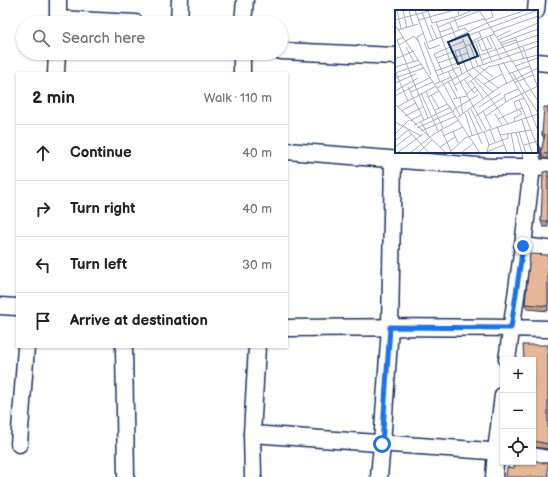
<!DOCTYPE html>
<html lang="en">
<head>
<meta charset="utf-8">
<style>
  :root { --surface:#fff; --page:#f6f6f6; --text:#222; --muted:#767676; --line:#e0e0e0 }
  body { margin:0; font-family:"Balsamiq Sans",sans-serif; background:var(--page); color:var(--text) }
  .controls { position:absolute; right:12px; bottom:12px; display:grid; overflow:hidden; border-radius:0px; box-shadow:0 1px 3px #0004 }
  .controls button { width:36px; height:36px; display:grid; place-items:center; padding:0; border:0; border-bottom:1px solid var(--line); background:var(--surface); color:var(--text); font:20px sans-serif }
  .stop { position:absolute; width:12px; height:12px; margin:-9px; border:3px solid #1a73e8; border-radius:50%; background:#fff }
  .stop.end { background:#1a73e8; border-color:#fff; box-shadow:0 1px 4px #0008 }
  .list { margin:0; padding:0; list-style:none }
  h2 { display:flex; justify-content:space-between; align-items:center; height:52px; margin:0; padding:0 16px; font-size:17px }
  h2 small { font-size:13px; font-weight:400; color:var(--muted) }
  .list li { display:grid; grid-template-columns:26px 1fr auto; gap:12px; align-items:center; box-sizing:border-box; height:56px; padding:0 16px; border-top:1px solid var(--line) }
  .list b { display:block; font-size:15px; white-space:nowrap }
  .list em { font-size:13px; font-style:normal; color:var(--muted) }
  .icon { flex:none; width:22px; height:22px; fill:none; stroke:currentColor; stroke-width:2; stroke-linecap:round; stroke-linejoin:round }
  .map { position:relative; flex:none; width:548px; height:477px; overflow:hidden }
  .search { position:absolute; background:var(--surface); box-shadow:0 1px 3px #0004; left:16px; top:16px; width:272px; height:44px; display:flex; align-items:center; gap:10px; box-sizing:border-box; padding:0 14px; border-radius:22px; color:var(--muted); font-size:15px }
  .panel { position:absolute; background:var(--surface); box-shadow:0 1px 3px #0004; left:16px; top:72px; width:272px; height:276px; border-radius:0px }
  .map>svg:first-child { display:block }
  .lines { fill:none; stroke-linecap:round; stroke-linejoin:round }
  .street-casing { stroke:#1b2f5e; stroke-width:19 }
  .street { stroke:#fff; stroke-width:16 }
  .wall { fill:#c69d81; stroke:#1b2f5e }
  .building { fill:#e6b796; stroke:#1b2f5e }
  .route { stroke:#1a73e8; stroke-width:5 }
  .inset-road { fill:none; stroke:#a4acbf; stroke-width:1 }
  .view { fill:#1b2f5e; fill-opacity:0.15; stroke:#1b2f5e; stroke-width:2 }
  .inset-edge { fill:none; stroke:#1b2f5e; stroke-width:2 }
</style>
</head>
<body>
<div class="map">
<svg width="548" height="477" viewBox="0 0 548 477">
  <rect width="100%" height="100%" fill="#fff"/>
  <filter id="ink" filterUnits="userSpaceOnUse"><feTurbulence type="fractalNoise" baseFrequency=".025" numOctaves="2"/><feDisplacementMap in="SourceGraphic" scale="8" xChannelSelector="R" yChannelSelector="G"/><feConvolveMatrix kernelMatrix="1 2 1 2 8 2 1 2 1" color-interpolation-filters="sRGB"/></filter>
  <g filter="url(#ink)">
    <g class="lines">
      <defs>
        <g id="street">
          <polyline points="536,11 537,0"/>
          <polyline points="58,19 136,23"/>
          <polyline points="58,23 58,0"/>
          <polyline points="179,23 180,0"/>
          <polyline points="243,23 245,0"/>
          <polyline points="281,51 396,56"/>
          <polyline points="537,62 548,63"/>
          <polyline points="56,73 57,53"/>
          <polyline points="242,73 242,53"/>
          <polyline points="287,151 491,167 532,167 548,168"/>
          <polyline points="523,246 548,249"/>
          <polyline points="0,306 17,307"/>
          <path d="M287,328C374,327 461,326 548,329"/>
          <polyline points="124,347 126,477"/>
          <polyline points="507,360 523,246 532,167 532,152"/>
          <polyline points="252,434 503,452"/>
          <polyline points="19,444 26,347"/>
          <polyline points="533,456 548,459"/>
          <polyline points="253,477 252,434 257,347"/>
          <polyline points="379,477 382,444 390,327 393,160"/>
          <polyline points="494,477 496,451 503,395"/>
        </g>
      </defs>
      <!-- street casing -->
      <use href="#street" class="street-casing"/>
      <!-- street -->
      <use href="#street" class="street"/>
    </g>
    <!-- wall -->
    <g class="wall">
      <polygon points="548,107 548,159 543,158 541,153 544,139 542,134"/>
      <polygon points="548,171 548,227 543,227 541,221"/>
      <polygon points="548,255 548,311 527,309 525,304"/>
      <polygon points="548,345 548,449 533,447 533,360"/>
    </g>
    <!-- building -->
    <g class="building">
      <polygon points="544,107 548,107 548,154 541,153 545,134 542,134"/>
      <polygon points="548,171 548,221 541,221 543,172"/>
      <polygon points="530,254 548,255 548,306 525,304"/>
      <polygon points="523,345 548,345 548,444 533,441 533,360 524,360"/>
      <polygon points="533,460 544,463 548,462 548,477 506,477 507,467 514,468 515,462 533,462"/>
    </g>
  </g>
  <g class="lines" filter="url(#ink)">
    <!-- route -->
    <polyline class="route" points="382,444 390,327 511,328 523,246"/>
  </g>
  <!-- overview -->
  <g transform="translate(395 10)">
    <rect width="143" height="143" fill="#fff"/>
    <path class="inset-road" d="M2,0L6,19M8,0L12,18M14,0L18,16M20,0L34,39L45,35M84,0L143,91M33,1L37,13L64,6L63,0M27,2L38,31M64,6L78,0M59,7L64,20M0,10L34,1M23,10L60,0M89,10L98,7L96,0M41,12L58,59L91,120M55,13L61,29M0,15L85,143M36,15L42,29M43,17L84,1M63,17L89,9M3,20L23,14M45,22L57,18M84,22L97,52M98,22L143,6M29,23L22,27L36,65M95,26L106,50M8,27L2,30L33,108M102,27L116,20M120,27L129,49M60,28L92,13L131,0M68,29L78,58L103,78M103,30L143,13M29,32L45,72M33,32L70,18L74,22M55,32L143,0M75,32L86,27M83,32L87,41L97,38L92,28M81,33L88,55M105,33L143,19M4,35L19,26L23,31M75,35L83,56M106,35L121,30M71,36L99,24M11,37L19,52M128,37L143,78M64,40L72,61L96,89L113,114M60,41L67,64M41,48L71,37M0,49L19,41M87,50L143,31M108,52L133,95L143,121M43,53L73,43M103,54L112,74M84,56L98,67M120,56L143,48M0,57L24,50M0,61L13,91M40,61L143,25M53,61L62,81M117,62L143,103M0,63L27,54M48,63L39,44L69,31M113,64L135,56M42,66L64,57M80,67L98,82M0,68L29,58M69,69L79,83L83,80M47,71L65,106M53,71L62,88M76,71L89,89M0,73L21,64M119,73L138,65M40,74L56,67M72,74L93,57L143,45M89,74L107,64M60,75L76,65M13,77L29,110M42,78L78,58L143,36M0,81L23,68M16,82L38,72M31,82L48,118M26,83L43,121M36,85L44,98M71,85L80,77M0,86L36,67M33,87L44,81M65,87L68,104M58,89L72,86M124,90L143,138M111,92L109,85L123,79M0,94L51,143M2,97L41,76M84,97L106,83M76,99L87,121M40,100L53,94M58,100L83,85M122,100L119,92L129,88M6,101L21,93M73,101L87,134M88,101L96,118M70,103L77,125M100,104L107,115M10,106L28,97M81,106L109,87M91,106L114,90L143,76M63,107L106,76L143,58M103,109L127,98M127,110L137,143M15,111L26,105M26,111L34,127M0,112L26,126M120,112L119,108L127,104L124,99M19,115L56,97M102,116L112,143M22,118L59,101M46,119L56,141M95,119L100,132M26,121L61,106M58,121L63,133M89,121L94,135L92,141M121,122L127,143M124,122L131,143M116,123L120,143M0,124L14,110M105,125L136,120M48,126L68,117M0,131L13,120L34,143M94,135L113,128V124M129,135L143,131M0,137L17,124M45,137L60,127M2,143L28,124M15,143L39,124L64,110M23,143L37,130M54,143L70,128L143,104M66,143L79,133M89,143L109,135"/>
    <path class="view" d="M73,24L83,46L63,54L53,32Z"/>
    <rect width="143" height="143" class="inset-edge"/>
  </g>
</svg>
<div class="controls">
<button>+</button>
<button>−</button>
<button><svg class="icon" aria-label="locate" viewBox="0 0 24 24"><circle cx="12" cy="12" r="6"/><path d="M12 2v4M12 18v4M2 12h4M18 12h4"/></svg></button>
</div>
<div class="stop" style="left:382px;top:444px"></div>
<div class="stop end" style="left:523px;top:246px"></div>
<div class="search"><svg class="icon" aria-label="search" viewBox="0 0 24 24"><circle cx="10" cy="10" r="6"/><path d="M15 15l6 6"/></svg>Search here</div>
<section class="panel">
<h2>2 min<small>Walk · 110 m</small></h2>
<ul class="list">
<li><svg class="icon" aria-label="ahead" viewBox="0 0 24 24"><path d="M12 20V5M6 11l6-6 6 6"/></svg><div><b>Continue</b></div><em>40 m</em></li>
<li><svg class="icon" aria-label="right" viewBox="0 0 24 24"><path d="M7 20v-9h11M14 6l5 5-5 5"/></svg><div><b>Turn right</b></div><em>40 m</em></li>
<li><svg class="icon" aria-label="left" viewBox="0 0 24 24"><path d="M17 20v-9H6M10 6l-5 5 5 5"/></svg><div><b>Turn left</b></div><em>30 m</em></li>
<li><svg class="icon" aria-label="arrive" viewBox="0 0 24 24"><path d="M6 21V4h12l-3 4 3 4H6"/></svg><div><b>Arrive at destination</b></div></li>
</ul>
</section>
</div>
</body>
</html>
